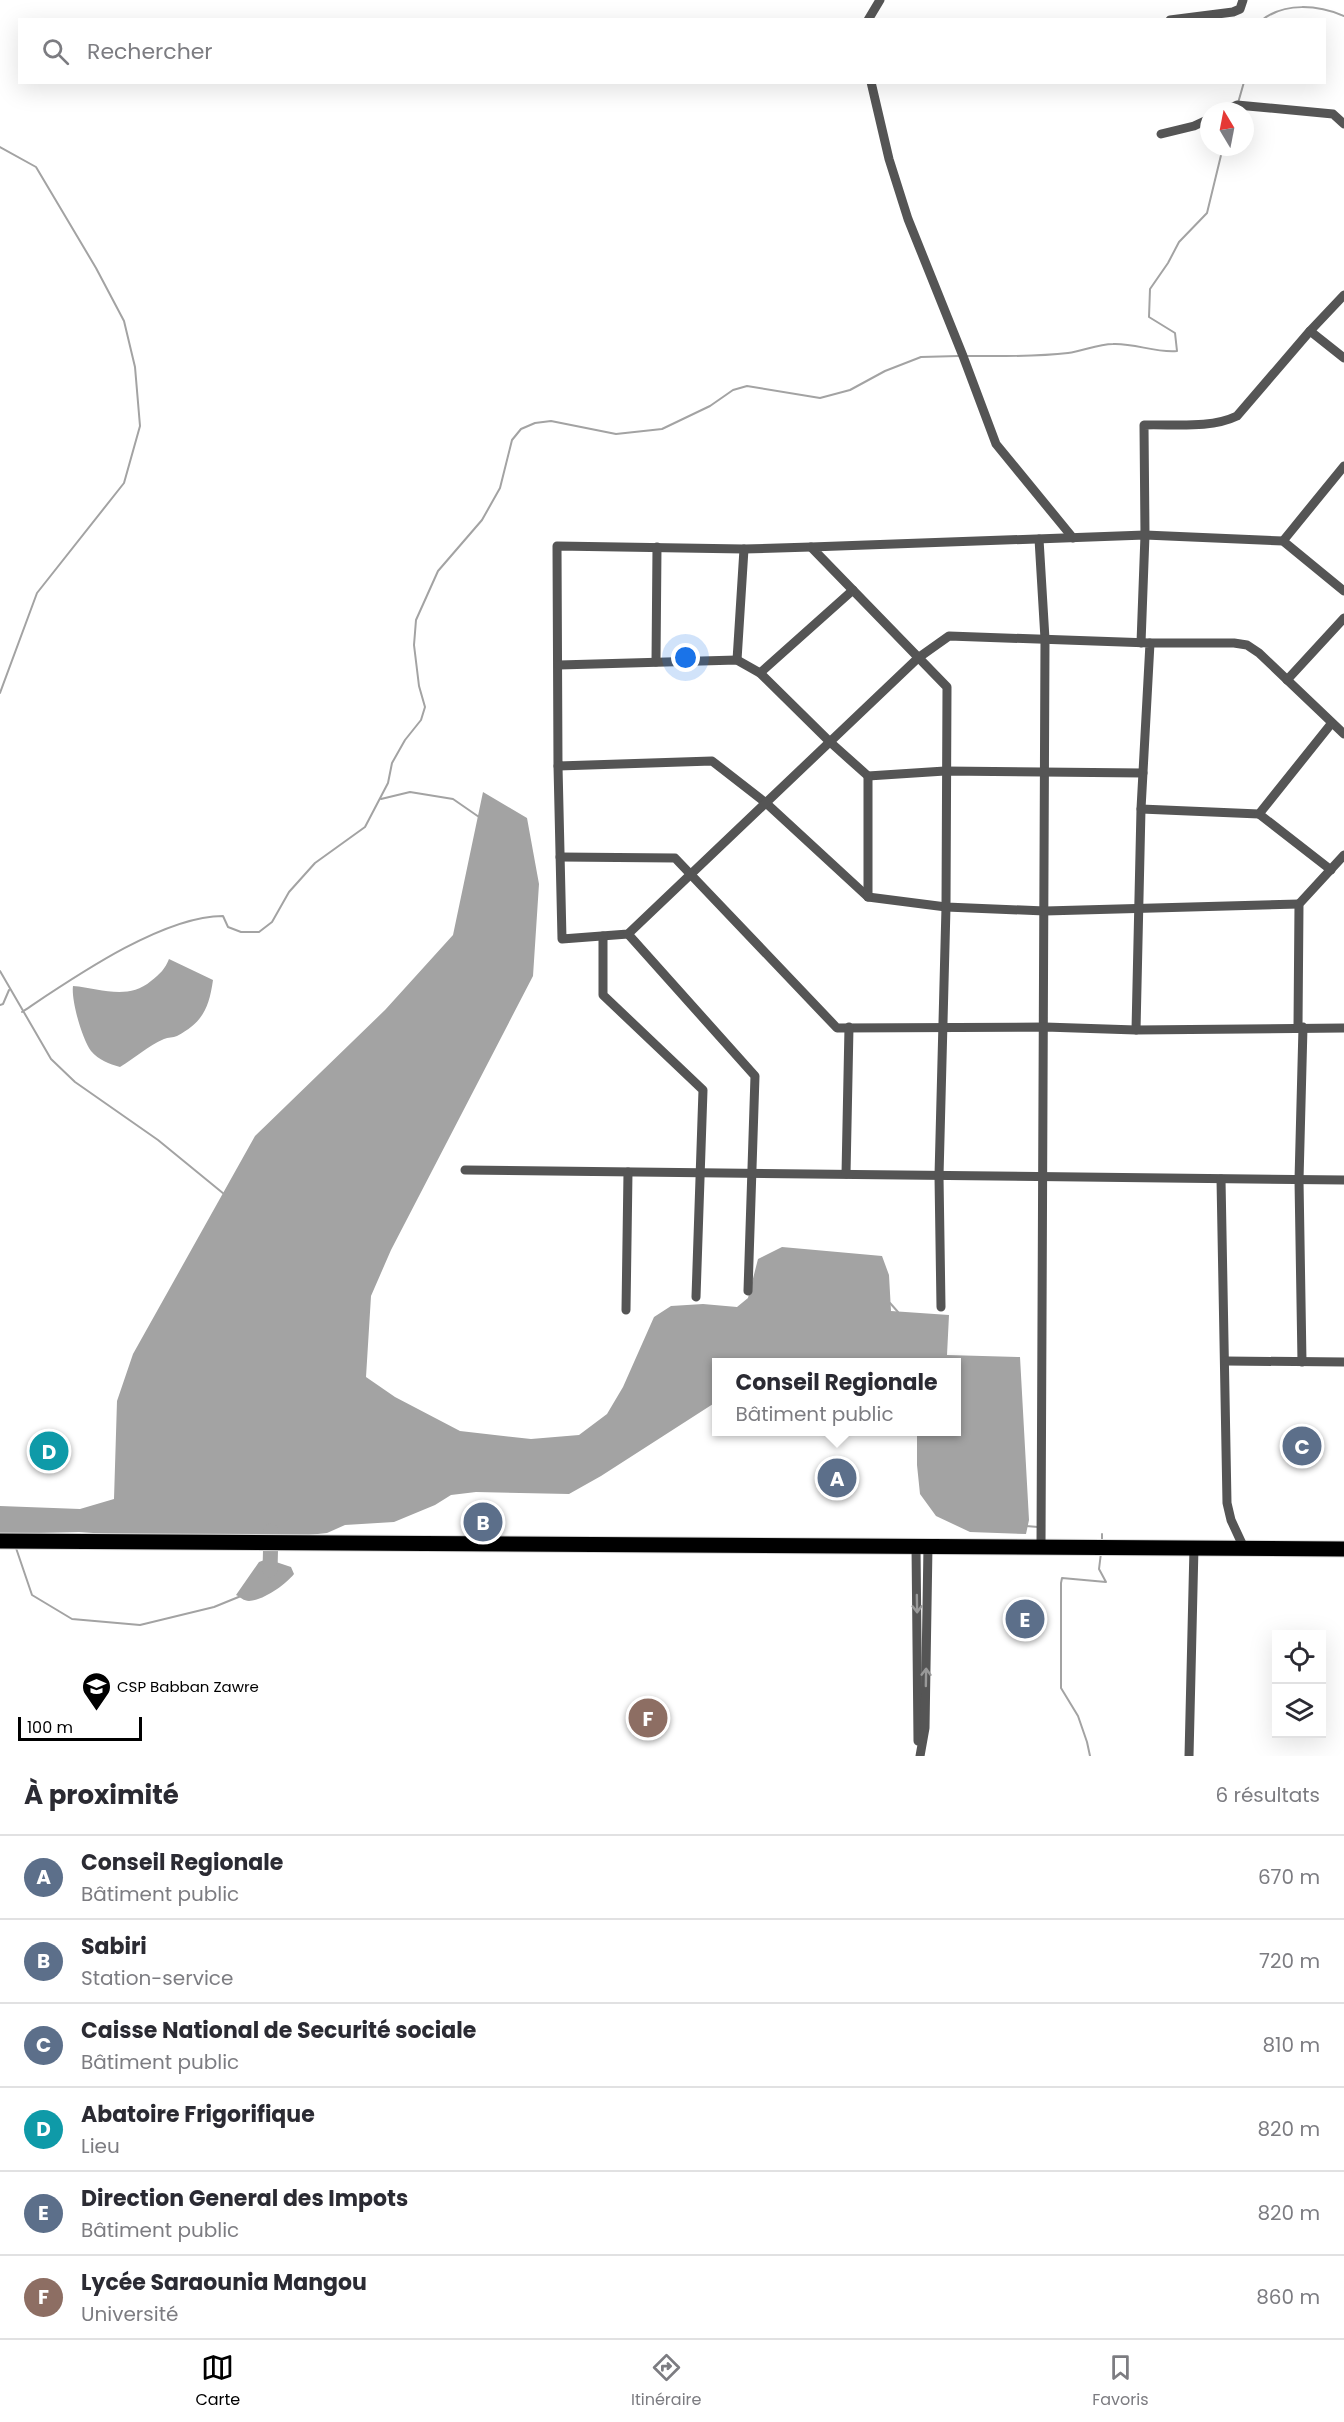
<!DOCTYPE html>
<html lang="fr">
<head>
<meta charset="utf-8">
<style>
  :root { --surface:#fff; --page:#f2f2f3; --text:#2b2b33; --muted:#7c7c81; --line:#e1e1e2; --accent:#000 }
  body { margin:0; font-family:Poppins,sans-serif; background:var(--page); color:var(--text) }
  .controls { position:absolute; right:18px; bottom:18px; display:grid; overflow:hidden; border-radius:0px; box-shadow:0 6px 24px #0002 }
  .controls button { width:54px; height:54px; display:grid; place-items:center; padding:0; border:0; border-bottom:2px solid var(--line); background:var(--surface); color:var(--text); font:30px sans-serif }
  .compass { position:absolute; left:1200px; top:102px; width:54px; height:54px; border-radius:50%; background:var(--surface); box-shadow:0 6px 24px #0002; rotate:350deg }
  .scale { position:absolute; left:18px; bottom:15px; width:124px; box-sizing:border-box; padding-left:6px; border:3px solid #000; border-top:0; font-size:16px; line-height:21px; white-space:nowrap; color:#000; -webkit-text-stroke:4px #fff; paint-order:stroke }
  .you { position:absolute; left:686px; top:658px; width:21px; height:21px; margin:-15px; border:4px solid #fff; border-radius:50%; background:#1a73e8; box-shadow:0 0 0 9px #1a73e833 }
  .badge { display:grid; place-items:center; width:39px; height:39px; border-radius:50%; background:var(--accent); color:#fff; font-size:20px; font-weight:700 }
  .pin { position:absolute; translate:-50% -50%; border:3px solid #fff; box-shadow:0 2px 6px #0006 }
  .popup { position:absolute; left:712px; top:1358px; width:249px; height:78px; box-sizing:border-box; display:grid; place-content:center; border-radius:0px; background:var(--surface); filter:drop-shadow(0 2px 4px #0005); font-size:20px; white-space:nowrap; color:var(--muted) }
  .popup b { font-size:22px; color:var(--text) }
  .popup::after { content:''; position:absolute; left:50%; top:100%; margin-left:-12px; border:12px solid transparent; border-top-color:var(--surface) }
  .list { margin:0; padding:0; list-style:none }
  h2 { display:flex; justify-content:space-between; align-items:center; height:78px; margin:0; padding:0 24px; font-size:26px }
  h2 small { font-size:20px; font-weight:400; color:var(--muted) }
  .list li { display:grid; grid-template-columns:39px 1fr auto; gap:18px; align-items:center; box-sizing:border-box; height:84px; padding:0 24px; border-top:2px solid var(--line) }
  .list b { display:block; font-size:22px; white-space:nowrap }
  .list p { margin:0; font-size:20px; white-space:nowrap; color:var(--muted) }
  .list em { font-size:20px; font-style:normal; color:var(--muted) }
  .icon { flex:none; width:33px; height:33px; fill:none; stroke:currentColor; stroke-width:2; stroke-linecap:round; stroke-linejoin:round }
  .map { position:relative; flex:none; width:1344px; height:1756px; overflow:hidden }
  .search { position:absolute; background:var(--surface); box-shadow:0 6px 24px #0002; left:18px; right:18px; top:18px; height:66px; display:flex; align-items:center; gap:15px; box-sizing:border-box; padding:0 21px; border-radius:0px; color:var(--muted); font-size:22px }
  .sheet { height:582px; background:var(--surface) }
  nav { display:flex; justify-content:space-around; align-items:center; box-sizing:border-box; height:84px; border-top:2px solid var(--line); background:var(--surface); font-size:16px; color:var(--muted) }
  nav a { display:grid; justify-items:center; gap:3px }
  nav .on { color:var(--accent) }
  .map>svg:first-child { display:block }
  .water { fill:#a3a3a3 }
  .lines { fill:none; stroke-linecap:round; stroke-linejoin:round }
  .stream { stroke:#a3a3a3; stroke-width:2 }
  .river { stroke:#a3a3a3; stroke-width:15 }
  .trunk-casing { stroke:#dbdbdb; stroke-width:17 }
  .minor { stroke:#555; stroke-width:9 }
  .trunk { stroke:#000; stroke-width:15 }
  .oneway { stroke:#999 }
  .labels { text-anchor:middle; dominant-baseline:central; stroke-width:4.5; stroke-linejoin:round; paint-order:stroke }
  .poi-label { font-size:15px; fill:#000; stroke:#fff; text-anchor:start }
</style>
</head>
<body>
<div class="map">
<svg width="1344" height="1756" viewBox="0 0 1344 1756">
  <rect width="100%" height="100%" fill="#fff"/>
  <!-- water -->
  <g class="water">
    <polygon points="483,792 527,818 539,884 533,976 391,1250 371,1296 366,1377 395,1397 460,1431 531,1439 579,1435 607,1414 623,1387 654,1317 671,1306 703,1304 737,1307 748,1298 758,1259 782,1247 882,1256 889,1275 891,1311 949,1315 947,1355 1020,1357 1029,1520 1026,1534 970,1532 936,1516 920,1494 917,1465 917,1432 957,1432 957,1362 717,1362 717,1404 713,1404 601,1476 569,1494 476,1492 451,1495 435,1505 394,1522 345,1525 327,1533 290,1537 136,1536 79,1532 0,1534 0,1506 80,1509 114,1499 117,1401 133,1354 255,1136 385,1010 453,935"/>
    <path d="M169,959L213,980C209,1008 203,1022 177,1036C173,1038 168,1037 164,1039C148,1046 135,1058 120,1067C109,1064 99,1060 91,1051C82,1039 71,1000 73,986C100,988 127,1001 151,981C160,974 165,969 169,959Z"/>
    <path d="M267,1559L291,1567L294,1574C285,1585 264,1600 249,1601C244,1601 240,1597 236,1595L259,1562Z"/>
  </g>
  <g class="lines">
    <!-- stream -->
    <g class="stream">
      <path d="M1262,20C1285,2 1318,5 1344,16"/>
      <polyline points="1238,103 1244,82"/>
      <polyline points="0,147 36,167 96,268 124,321 135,367 140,426 124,483 37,593 0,693"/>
      <path d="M967,356C1001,356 1035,357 1068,353C1083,351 1098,344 1113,344C1135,343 1155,353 1177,351L1175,333L1149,317L1150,289L1168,263L1179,242L1207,213L1223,147"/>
      <polyline points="381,799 410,792 453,799 479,817"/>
      <polyline points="0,971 51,1059 75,1082 158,1140 224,1194"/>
      <polyline points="0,1005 3,1004 9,990"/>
      <path d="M22,1012C73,978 162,916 223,916L228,927L241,932H259L272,922L289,892L315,863L365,827L388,783L392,763L405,740L421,720L425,707L419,686L414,645L416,620L438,571L482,520L500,488L512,440L521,429L535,423L551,421L616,434L662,429L710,406L733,390L747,386L820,398L850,390L885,371L921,357L958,356"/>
      <polyline points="890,1303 898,1312"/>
      <polyline points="1026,1526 1038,1527"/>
      <polyline points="1102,1541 1102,1534"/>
      <polyline points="16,1548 32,1595 72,1619 140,1625 214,1607 241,1596"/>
      <polyline points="1090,1756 1087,1742 1078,1716 1061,1688 1061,1583 1062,1578 1106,1582 1099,1569 1101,1553"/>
    </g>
    <!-- river -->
    <polyline class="river" points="270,1570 271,1531"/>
    <defs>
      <polyline id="trunk" points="0,1541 1344,1549"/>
    </defs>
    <!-- trunk casing -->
    <use href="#trunk" class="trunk-casing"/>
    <!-- minor -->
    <g class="minor">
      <polyline points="868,20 880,0"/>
      <polyline points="1170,20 1233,12 1240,9 1243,0"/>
      <polyline points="871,82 889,159 908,219 963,356 996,444 1073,538"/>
      <polyline points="1225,111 1237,105 1333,114 1344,124"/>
      <polyline points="1161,134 1194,126 1209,119"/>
      <polyline points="1344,295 1310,331 1344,358"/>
      <polyline points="1039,539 1045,639 1041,1547"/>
      <polyline points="1283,541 1344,466"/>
      <polyline points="811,547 744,549 557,546 558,766 712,761 766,803 868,897 946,907 1045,911 1299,904"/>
      <path d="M1141,643L1145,535L1144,425C1174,424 1210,429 1237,416L1310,331"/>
      <polyline points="1150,643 1234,643 1247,645 1259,653 1344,734"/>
      <polyline points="737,660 744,549"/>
      <polyline points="656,662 657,547"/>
      <polyline points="559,665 737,660 760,673 830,742 868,776 945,771 1143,773"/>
      <polyline points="760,673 853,590"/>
      <polyline points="1287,680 1344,618"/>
      <polyline points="558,766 562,939 628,934 918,658 949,636 1150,643 1141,809 1136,1030"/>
      <polyline points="1141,809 1259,814 1331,724"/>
      <polyline points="1259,814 1331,870"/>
      <polyline points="560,857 675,858 837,1028 1045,1027 1136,1030 1344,1028"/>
      <polyline points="868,897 868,776"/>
      <polyline points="628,934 755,1076 748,1291"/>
      <polyline points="603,936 603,995 703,1090 696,1297"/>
      <polyline points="1298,1027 1299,904 1344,855"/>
      <polyline points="465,1170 1344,1180"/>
      <polyline points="846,1174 849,1027"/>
      <polyline points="1221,1179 1227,1503 1231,1520 1244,1548"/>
      <polyline points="941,1307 939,1176 946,907 947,687 811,547 1145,535 1283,541 1344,591"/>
      <polyline points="626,1310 628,1172"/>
      <polyline points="1226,1361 1344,1362"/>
      <polyline points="1302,1362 1299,1180 1303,1027"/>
      <polyline points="916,1546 918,1741"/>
      <polyline points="920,1756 925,1728 928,1546"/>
      <polyline points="1189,1756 1194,1547"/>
    </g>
    <!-- trunk -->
    <use href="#trunk" class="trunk"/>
  </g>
  <!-- one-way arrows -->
  <defs><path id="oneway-shaft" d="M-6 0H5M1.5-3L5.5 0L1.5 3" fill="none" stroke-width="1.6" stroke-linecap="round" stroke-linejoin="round" transform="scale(1.5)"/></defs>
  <g class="oneway">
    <use href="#oneway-shaft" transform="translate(917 1604) rotate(89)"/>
    <use href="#oneway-shaft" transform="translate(926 1677) rotate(-89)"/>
  </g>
  <!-- icons -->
  <defs>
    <symbol id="school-pin" viewBox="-11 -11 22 30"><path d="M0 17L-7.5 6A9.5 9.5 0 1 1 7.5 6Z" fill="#000" stroke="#fff"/><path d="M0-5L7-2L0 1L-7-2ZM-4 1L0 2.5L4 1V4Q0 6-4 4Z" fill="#fff"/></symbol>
  </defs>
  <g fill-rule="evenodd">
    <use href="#school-pin" x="80" y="1670" width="33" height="45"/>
  </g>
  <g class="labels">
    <!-- poi labels -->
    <g class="poi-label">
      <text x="117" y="1686">CSP Babban Zawre</text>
    </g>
  </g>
</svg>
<div class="controls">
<button><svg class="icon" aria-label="locate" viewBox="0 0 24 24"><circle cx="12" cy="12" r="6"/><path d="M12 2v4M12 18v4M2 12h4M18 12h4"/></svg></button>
<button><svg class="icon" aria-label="layers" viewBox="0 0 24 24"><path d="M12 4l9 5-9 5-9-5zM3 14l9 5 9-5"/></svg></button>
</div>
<svg class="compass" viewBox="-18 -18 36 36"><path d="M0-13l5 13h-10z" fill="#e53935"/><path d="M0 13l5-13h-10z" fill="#7c7c81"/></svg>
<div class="scale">100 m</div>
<div class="you"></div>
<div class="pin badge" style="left:837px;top:1478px;background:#5c6f8a">A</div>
<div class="popup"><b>Conseil Regionale</b>Bâtiment public</div>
<div class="pin badge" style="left:483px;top:1522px;background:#5c6f8a">B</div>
<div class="pin badge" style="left:1302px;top:1446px;background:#5c6f8a">C</div>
<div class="pin badge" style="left:49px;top:1451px;background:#0f9aa8">D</div>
<div class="pin badge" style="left:1025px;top:1619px;background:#5c6f8a">E</div>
<div class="pin badge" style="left:648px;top:1718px;background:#8d6e63">F</div>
<div class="search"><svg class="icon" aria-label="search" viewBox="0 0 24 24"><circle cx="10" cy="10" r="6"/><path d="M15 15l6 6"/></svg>Rechercher</div>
</div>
<section class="sheet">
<h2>À proximité<small>6 résultats</small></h2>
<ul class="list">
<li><span class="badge" style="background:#5c6f8a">A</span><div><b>Conseil Regionale</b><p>Bâtiment public</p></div><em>670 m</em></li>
<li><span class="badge" style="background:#5c6f8a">B</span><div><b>Sabiri</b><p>Station-service</p></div><em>720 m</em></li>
<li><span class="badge" style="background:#5c6f8a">C</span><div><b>Caisse National de Securité sociale</b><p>Bâtiment public</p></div><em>810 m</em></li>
<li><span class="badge" style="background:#0f9aa8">D</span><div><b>Abatoire Frigorifique</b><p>Lieu</p></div><em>820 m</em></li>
<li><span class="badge" style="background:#5c6f8a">E</span><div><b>Direction General des Impots</b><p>Bâtiment public</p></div><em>820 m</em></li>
<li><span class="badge" style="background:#8d6e63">F</span><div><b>Lycée Saraounia Mangou</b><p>Université</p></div><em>860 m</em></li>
</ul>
</section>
<nav>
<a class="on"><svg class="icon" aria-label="map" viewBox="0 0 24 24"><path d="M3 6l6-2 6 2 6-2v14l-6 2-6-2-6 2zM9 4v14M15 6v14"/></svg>Carte</a>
<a><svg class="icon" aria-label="directions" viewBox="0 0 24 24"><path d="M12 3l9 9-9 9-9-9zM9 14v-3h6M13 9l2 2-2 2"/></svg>Itinéraire</a>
<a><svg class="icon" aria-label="saved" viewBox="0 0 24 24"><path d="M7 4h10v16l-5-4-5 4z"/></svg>Favoris</a>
</nav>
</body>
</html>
